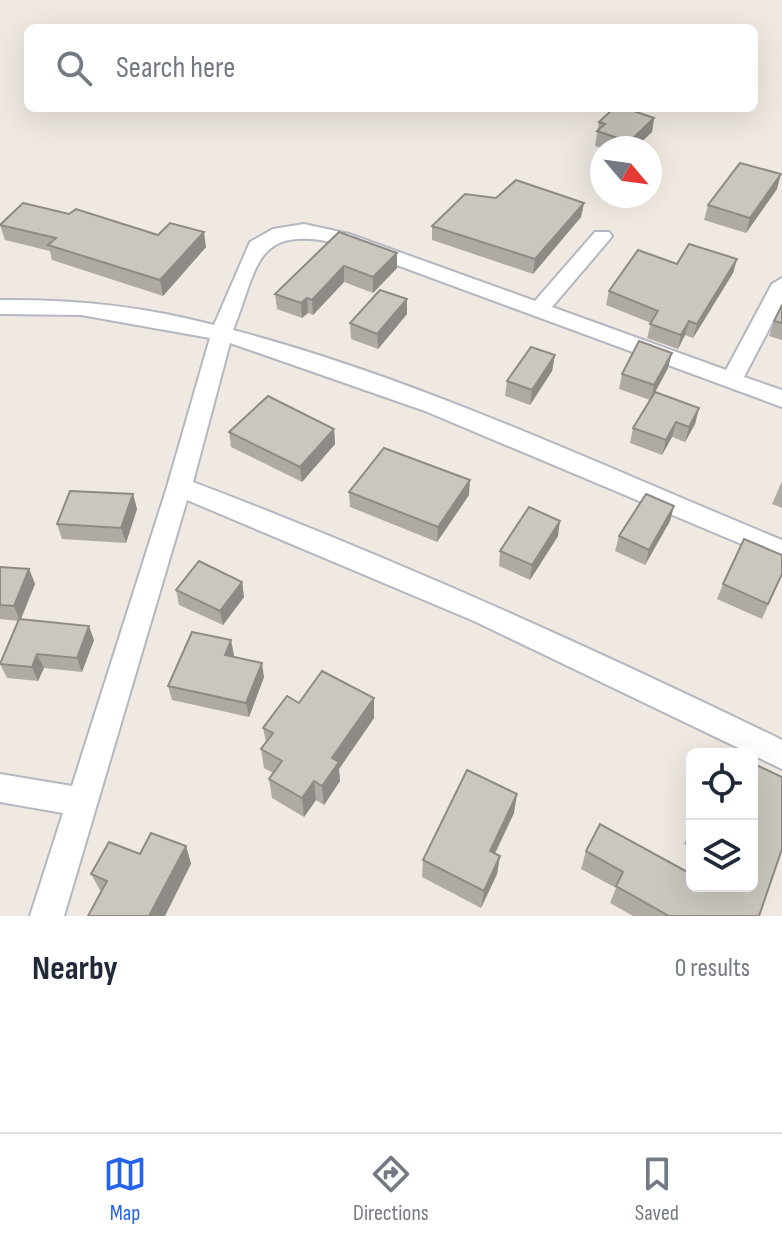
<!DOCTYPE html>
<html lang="en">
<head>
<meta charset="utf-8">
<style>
  :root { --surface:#fff; --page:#f2f2f3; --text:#1f2937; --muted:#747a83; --line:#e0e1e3; --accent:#2563eb }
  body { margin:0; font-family:"Sofia Sans Condensed",sans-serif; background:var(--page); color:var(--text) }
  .controls { position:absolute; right:24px; bottom:24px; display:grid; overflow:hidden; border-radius:12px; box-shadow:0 8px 32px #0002 }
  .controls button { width:72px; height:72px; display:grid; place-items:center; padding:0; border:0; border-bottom:2px solid var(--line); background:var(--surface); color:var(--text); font:40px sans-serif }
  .compass { position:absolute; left:590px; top:136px; width:72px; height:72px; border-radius:50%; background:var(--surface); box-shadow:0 8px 32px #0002; rotate:119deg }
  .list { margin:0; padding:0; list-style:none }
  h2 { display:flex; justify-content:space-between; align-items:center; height:104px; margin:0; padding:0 32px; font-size:34px }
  h2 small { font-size:26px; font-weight:400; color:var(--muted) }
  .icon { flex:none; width:44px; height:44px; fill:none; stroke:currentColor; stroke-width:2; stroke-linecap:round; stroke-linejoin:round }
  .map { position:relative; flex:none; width:782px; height:916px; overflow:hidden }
  .search { position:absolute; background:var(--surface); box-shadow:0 8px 32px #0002; left:24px; right:24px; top:24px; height:88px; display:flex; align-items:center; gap:20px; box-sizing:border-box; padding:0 28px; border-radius:12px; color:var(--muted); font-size:30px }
  .sheet { height:216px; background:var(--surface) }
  nav { display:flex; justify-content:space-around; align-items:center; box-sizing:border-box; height:112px; border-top:2px solid var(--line); background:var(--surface); font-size:22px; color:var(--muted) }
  nav a { display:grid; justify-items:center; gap:4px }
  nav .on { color:var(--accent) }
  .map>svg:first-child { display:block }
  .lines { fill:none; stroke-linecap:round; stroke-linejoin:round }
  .minor-casing { stroke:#b4b7c1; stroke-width:4 }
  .minor { fill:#fff; fill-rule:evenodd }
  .wall { fill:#afaba4 }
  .shaded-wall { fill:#8e8b86 }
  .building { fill:#cbc7bf; stroke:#8e8b86; stroke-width:2 }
</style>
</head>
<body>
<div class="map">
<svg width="782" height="916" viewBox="0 0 782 916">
  <rect width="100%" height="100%" fill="#efe9e1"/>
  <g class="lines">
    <defs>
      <path id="minor" d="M304,224L349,234L535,301L595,232H609L612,236L609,240L552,307L726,370L772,284L782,278V304L744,377L782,390V407L337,243C254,225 259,265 233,330C423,380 601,466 782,540V561L425,411L230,343L193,482C393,558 589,646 782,740V769L474,621L187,500L64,916H30L63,813L0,802V774L72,786L167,487L210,338L81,315L0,314V300C73,299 143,306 214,325L250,242L273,229Z"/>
    </defs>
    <!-- minor casing -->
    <use href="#minor" class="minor-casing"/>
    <!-- minor -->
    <use href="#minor" class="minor"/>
  </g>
  <!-- wall -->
  <g class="wall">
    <polygon points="654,118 652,132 635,148 602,148 595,146 599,122"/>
    <polygon points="777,189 746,233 704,220 708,205"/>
    <polygon points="496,198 584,203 581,217 533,274 432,240 432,226"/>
    <polygon points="0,225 158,235 206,247 163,296 52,260 50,251 5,240"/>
    <polygon points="339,232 397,268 373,293 344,282 313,315 308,313 302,318 277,309 275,294"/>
    <polygon points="737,259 733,273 693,338 685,335 678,349 647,338 651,323 606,305 609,291 677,264"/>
    <polygon points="407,299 407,314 378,349 351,339 350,323"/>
    <polygon points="782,305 782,340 769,336 774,321"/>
    <polygon points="555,355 552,371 530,405 505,396 507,381"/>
    <polygon points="668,368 655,392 699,408 695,424 685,442 672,437 662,455 630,443 633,428 650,400 619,389 622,374"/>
    <polygon points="334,429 335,444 302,482 231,447 229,432"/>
    <polygon points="782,481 782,508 772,504"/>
    <polygon points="349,492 469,495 437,542 350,507"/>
    <polygon points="133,494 137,509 126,543 62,539 57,524"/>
    <polygon points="674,506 670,521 645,565 615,551 619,536"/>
    <polygon points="558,536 530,580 499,566 500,551"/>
    <polygon points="0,567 29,569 35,584 21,619 94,640 82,672 44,668 38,681 7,678 0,664 19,621 0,619"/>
    <polygon points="782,574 762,619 717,599 723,584"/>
    <polygon points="242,582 244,597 223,625 179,605 176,590"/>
    <polygon points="234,655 233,657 264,677 249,717 172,700 168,686"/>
    <polygon points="299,703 374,718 339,769 340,781 324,805 316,800 304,817 272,798 269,779 273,773 264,768 261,749 266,742 263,728"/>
    <polygon points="514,813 495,854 500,856 497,874 481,908 422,877 423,860"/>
    <polygon points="692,826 692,848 684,844"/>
    <polygon points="186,846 191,864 101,892 91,874 140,854"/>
    <polygon points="586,851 689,873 692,865 692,886 759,916 633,916 610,903 616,888 581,869"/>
  </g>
  <!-- shaded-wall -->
  <g class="shaded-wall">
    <polygon points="654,118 652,132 635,148 628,148 629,142"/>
    <polygon points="781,174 777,189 746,233 750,218"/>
    <polygon points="584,203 581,217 533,274 535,259"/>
    <polygon points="204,232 206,247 163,296 160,280"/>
    <polygon points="397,253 397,268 373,293 373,277"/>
    <polygon points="737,259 733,273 693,338 697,324"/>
    <polygon points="344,266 344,282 313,315 312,300"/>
    <polygon points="307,298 308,313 302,318 301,303"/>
    <polygon points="407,299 407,314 378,349 377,334"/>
    <polygon points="689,321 685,335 678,349 681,335"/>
    <polygon points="672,353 668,368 651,400 654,385"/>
    <polygon points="555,355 552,371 530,405 532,390"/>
    <polygon points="699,408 695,424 685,442 689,427"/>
    <polygon points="676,422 672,437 662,455 666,440"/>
    <polygon points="334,429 335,444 302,482 300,467"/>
    <polygon points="470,480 469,495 437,542 438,527"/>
    <polygon points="133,494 137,509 126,543 121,528"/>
    <polygon points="674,506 670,521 645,565 649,550"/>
    <polygon points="560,521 558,536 530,580 532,565"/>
    <polygon points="29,569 35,584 20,621 14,606"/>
    <polygon points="242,582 244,597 223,625 220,611"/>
    <polygon points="89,626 94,640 82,672 77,658"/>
    <polygon points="231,640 234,655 228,669 225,655"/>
    <polygon points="37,654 44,668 38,681 32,667"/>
    <polygon points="262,663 264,677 249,717 246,703"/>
    <polygon points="374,698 374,718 339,769 340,781 324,805 322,786 332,758"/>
    <polygon points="314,781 316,800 304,817 302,798"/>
    <polygon points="517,794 514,813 487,869 490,851"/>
    <polygon points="186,846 191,864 165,916 149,916"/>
    <polygon points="500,856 497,874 481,908 484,891"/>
  </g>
  <!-- building -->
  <g class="building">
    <polygon points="614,108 625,108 654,118 629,142 597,131 605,124 599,122"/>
    <polygon points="740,163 781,174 750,218 708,205"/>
    <polygon points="516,180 584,203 535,259 432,226 465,194 496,198"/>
    <polygon points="23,203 69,214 76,209 158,235 170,223 204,232 160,280 48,245 56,238 0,225"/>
    <polygon points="339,232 397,253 373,277 344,266 312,300 307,298 301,303 275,294"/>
    <polygon points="689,244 737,259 697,324 689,321 681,335 650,324 658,311 609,291 638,250 677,264"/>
    <polygon points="380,290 407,299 377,334 350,323"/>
    <polygon points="782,305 782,323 774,321"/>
    <polygon points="639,341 672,353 654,385 622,374"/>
    <polygon points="531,347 555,355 532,390 507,381"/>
    <polygon points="655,392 699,408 689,427 676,422 666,440 633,428"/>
    <polygon points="268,396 334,429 300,467 229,432"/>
    <polygon points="384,448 470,480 438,527 349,492"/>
    <polygon points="70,491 133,494 121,528 57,524"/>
    <polygon points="646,494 674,506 649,550 619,536"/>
    <polygon points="529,507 560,521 532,565 500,551"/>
    <polygon points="744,539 782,555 782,574 768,604 723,584"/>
    <polygon points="199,561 242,582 220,611 176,590"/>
    <polygon points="0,567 29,569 14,606 0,605"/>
    <polygon points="19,619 89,626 77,658 37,654 32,667 0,664"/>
    <polygon points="192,632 231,640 225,655 262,663 246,703 168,686"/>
    <polygon points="322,671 374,698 332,758 339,762 322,786 314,781 302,798 269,779 282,761 261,749 273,733 263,728 287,696 299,703"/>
    <polygon points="752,763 782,777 782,849 759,916 666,916 667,915 616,886 623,872 586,851 600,824 691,874 692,871 692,886 752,886"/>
    <polygon points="467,770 517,794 490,851 500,856 484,891 423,860"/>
    <polygon points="151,833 186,846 149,916 88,916 107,881 91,874 109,842 140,854"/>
  </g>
</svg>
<div class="controls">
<button><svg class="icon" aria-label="locate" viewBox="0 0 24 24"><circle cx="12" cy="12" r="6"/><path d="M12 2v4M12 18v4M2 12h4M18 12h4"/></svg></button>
<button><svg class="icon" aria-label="layers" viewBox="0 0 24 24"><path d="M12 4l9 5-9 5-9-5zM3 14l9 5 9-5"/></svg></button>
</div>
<svg class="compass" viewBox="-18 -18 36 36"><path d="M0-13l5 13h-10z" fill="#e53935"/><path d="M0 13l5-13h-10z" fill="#747a83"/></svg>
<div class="search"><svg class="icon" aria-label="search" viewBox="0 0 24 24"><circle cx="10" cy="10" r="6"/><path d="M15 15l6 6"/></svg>Search here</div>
</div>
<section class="sheet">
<h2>Nearby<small>0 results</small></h2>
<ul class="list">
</ul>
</section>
<nav>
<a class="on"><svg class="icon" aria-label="map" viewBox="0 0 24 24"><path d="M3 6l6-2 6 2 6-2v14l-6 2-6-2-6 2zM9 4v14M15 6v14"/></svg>Map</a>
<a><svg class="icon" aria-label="directions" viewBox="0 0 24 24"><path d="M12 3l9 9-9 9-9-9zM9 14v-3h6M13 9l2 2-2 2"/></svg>Directions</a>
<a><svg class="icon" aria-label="saved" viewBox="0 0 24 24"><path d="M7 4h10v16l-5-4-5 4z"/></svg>Saved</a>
</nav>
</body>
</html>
